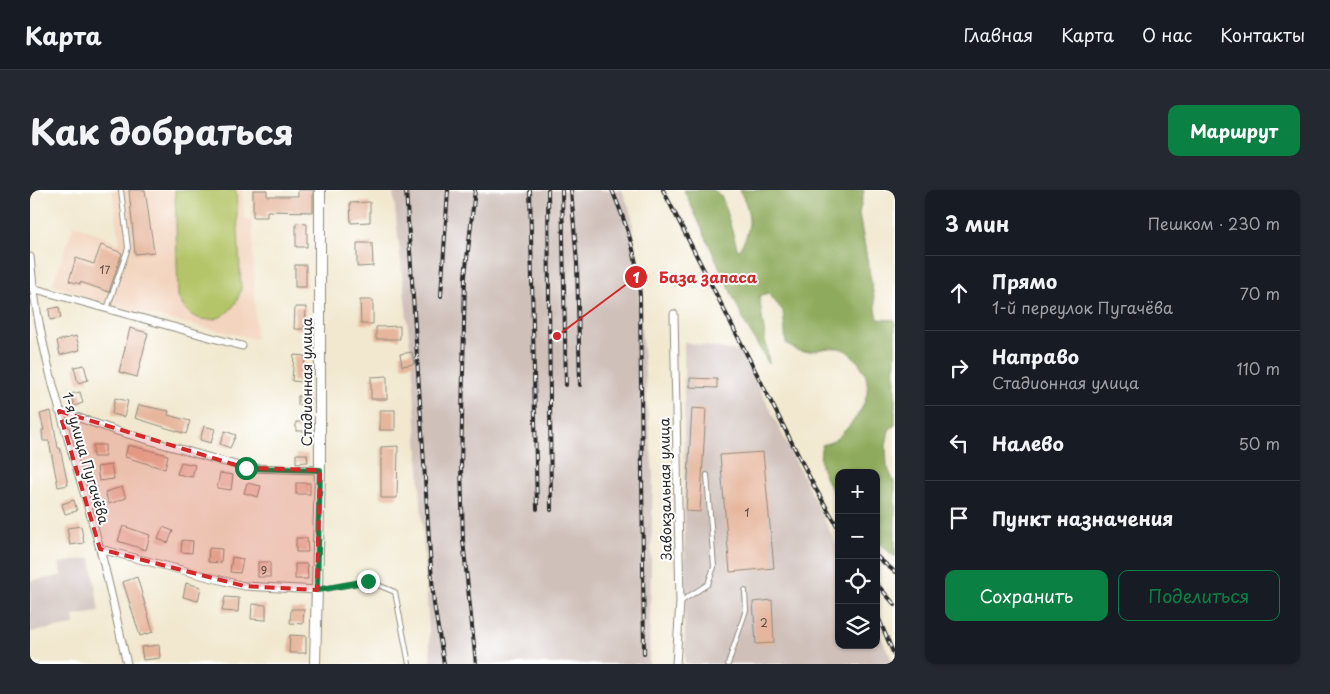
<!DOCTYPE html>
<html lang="ru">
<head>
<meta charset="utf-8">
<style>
  :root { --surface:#171b24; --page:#242831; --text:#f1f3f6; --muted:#9ea1a6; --line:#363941; --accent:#0b8043 }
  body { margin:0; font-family:"Playpen Sans",sans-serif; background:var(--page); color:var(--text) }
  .controls { position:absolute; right:15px; bottom:15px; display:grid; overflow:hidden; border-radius:10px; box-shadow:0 1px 4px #0004 }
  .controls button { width:45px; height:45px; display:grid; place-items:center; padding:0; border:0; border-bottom:1px solid var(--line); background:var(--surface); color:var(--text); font:25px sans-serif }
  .stop { position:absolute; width:15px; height:15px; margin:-11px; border:4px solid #0b8043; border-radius:50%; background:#fff }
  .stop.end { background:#0b8043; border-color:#fff; box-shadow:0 1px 5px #0008 }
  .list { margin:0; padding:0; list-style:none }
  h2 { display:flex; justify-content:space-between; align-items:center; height:65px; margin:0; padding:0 20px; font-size:21px }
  h2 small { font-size:16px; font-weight:400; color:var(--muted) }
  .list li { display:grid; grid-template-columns:32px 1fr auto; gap:15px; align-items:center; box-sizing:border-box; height:75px; padding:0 20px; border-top:1px solid var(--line) }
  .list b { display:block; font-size:19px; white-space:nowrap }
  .list p { margin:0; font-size:16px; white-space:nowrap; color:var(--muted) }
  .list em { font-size:16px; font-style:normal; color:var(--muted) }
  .actions { display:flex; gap:10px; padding:15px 20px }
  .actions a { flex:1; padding:11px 0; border:1px solid var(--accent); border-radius:10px; text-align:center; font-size:18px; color:var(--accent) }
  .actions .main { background:var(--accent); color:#fff }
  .icon { flex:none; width:28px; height:28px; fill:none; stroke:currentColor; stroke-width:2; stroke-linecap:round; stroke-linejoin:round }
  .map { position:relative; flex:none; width:865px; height:474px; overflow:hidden; border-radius:10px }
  header { display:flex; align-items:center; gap:30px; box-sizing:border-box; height:70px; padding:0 25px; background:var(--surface); border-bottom:1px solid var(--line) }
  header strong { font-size:24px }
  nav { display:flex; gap:28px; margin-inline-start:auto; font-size:18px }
  .intro { display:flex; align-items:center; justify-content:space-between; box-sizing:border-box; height:120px; padding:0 30px }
  h1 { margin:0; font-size:35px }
  .button { padding:12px 22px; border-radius:10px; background:var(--accent); color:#fff; font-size:18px; font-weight:700 }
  main { display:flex; gap:30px; padding:0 30px }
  aside { flex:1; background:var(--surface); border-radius:10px; box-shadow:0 1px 4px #0004 }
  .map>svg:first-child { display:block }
  .built { fill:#f3d4be }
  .industrial { fill:#cfc0ba }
  .green { fill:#b3c568; stroke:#6f784a }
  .forest { fill:#8eaa5c; stroke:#5c6a44 }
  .building { fill:#e6b69c }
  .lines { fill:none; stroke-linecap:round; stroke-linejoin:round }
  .lane-casing { stroke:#8e8a7d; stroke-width:6 }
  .street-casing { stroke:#8e8a7d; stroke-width:9 }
  .secondary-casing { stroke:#8e8a7d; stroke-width:12 }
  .lane { stroke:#fff; stroke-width:4 }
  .street { stroke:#fff; stroke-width:7 }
  .secondary { stroke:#fff; stroke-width:10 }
  .rail-casing { stroke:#2b2b2b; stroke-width:4 }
  .rail { stroke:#fff; stroke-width:2; stroke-dasharray:5.5; stroke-linecap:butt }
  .route { stroke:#0b8043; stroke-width:6 }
  .marked { fill:#d62828; fill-opacity:0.2; stroke:#d62828; stroke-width:4; stroke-dasharray:10 6; stroke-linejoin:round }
  .labels { text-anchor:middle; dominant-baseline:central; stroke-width:4; stroke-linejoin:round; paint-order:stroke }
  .number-label { font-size:11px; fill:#5a4e47 }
  .street-label { font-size:14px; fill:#2b2b2b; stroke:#fff }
  .leader { fill:none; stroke:#d62828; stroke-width:2 }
  .callout-dot { fill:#d62828; stroke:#fff; stroke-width:2 }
  .mark-label { font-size:15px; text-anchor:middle; font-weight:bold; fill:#fff }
  .callout-label { font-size:15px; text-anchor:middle; font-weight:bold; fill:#d62828; stroke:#fff; stroke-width:4; stroke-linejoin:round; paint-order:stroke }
</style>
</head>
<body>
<header>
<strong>Карта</strong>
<nav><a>Главная</a><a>Карта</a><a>О нас</a><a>Контакты</a></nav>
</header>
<div class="intro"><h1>Как добраться</h1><a class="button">Маршрут</a></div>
<main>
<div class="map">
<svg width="865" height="474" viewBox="0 0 865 474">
  <rect width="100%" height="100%" fill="#fff"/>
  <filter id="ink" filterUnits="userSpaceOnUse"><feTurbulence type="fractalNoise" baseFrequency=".02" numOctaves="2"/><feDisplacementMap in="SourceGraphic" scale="10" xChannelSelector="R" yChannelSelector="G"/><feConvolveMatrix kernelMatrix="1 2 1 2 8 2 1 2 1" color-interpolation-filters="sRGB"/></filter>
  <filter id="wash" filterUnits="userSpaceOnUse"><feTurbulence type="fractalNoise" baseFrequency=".0096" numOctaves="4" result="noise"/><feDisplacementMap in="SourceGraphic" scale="20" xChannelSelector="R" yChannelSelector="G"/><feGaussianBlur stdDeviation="1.12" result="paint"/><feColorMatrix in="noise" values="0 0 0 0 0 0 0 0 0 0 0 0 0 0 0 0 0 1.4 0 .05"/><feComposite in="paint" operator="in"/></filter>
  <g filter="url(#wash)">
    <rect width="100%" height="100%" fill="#f1e8cf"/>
    <!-- built -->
    <polygon class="built" points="82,0 212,0 214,27 222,31 226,149 81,116 23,94 44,34 90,54"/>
    <!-- industrial -->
    <g class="industrial">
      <polygon points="363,0 592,0 602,25 623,286 619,474 401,474 383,183"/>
      <polygon points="654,152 712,162 809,360 809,455 846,455 846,437 864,474 655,474"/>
      <polygon points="61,368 69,422 43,426 44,435 0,442 0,391 31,386 29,373"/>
    </g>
    <!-- green -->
    <path class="green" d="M145,0H206L211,99C203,135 161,142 148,106Z"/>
    <!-- forest -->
    <path class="forest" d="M654,0H684L692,7L708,61C723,40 722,22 709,0H834L829,24L848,129L865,130V235L859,240L856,256L857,276L865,295V367L846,351V283H809V311C797,291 786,279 792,255C805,252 810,246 819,236C841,212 846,185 819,163C805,151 785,164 770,161C766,160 760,156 756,153L753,121L738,103L729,106L739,174L717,137Z"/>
    <g id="blocks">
      <!-- building -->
      <g class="building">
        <polygon points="99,0 115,0 124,62 105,64"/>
        <polygon points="223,0 237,0 237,6 268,6 268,0 283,0 283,22 237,21 237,27 223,27"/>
        <polygon points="340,12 340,32 321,33 320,13"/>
        <polygon points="266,33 277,34 277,57 266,57"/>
        <polygon points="327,53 342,53 343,76 327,77"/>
        <polygon points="71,55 92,63 79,102 50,92 50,94 39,91 46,68 64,74"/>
        <rect x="265" y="75" width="11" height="22"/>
        <polygon points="330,110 343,110 343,134 331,134"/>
        <polygon points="29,117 31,128 20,130 19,119"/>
        <polygon points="265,117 276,117 275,139 264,139"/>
        <polygon points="370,136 370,149 346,149 346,137"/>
        <polygon points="100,138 118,143 107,187 89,182"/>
        <polygon points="46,146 50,160 30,165 27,151"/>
        <polygon points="382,162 384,174 372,176 370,164"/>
        <polygon points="264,165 275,166 273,192 262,191"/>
        <polygon points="54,175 58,190 48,193 44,177"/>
        <polygon points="357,186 357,209 341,209 341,187"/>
        <polygon points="660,188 687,189 687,198 660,197"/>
        <polygon points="50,202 53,213 44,216 41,204"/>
        <rect x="268" y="206" width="11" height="9"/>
        <polygon points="85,208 98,211 94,227 82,224"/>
        <polygon points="109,215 139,221 138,225 160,231 156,244 105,228"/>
        <polygon points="662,218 676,219 670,322 656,321"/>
        <rect x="350" y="220" width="15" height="20"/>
        <polygon points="21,221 28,258 30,258 38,295 28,297 19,251 13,251 12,240 14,240 10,224"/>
        <rect x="266" y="232" width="13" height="9"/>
        <polygon points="174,236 185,239 181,253 170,250"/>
        <polygon points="195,241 206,245 200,258 190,254"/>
        <rect x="63" y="255" width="12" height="12"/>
        <polygon points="98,255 138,265 135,279 95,267"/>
        <polygon points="368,256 367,308 351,308 351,257"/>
        <polygon points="733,262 744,378 700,382 690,265"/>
        <polygon points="266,264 277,264 278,272 266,273"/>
        <polygon points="151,272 165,275 162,287 147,284"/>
        <polygon points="81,275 84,289 69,291 67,277"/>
        <polygon points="190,283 203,285 201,300 187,298"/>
        <polygon points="217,293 231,296 228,307 214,303"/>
        <rect x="266" y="293" width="14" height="11"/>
        <polygon points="92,297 96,308 79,314 75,302"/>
        <polygon points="44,310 47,321 35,324 32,314"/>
        <polygon points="51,336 54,353 40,355 37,338"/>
        <polygon points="93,336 120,345 116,360 88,351"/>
        <polygon points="133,337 143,341 138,353 128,349"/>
        <polygon points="266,348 277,348 278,362 266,362"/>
        <polygon points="152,350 163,351 162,363 151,362"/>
        <polygon points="179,358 192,359 191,373 178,372"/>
        <polygon points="202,367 213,369 210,383 200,382"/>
        <rect x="228" y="372" width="12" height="15"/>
        <polygon points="265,374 277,374 278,389 265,389"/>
        <polygon points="107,387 123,442 110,446 93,392"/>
        <polygon points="156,393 171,397 168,411 153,407"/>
        <polygon points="195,407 209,408 208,422 192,421"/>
        <polygon points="742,410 744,453 726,454 723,412"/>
        <polygon points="222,414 236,415 236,430 221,429"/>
        <polygon points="261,419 274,419 273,434 260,433"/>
        <polygon points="260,445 276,446 276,463 259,463"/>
        <polygon points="129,455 130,468 113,470 111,457"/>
      </g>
    </g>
  </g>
  <g filter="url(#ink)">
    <use href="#blocks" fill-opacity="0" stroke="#8e8a7d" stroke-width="1"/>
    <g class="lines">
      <defs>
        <g id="lane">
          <polyline points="77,119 98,58 91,0"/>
          <polyline points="289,400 338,391 365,402 379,474"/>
          <polyline points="650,412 678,394 684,377 677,285"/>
          <polyline points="698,474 716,420 715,401"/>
        </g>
        <g id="street">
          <path d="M0,67C8,168 44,262 70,359C80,397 88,436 97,474"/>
          <polyline points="2,98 212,156"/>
          <polyline points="644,124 650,412 646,474"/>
          <polyline points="29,221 87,241 216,278 290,280"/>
          <polyline points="70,359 214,396 287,400"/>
        </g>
        <polyline id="secondary" points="285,474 290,280 290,0"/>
      </defs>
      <!-- lane casing -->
      <use href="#lane" class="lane-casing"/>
      <!-- street casing -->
      <use href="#street" class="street-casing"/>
      <!-- secondary casing -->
      <use href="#secondary" class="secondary-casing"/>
      <!-- lane -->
      <use href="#lane" class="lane"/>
      <!-- street -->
      <use href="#street" class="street"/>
      <!-- secondary -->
      <use href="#secondary" class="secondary"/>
      <defs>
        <g id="rail">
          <polyline points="376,0 400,364 404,414 414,474"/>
          <polyline points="445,0 435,86 431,277 433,350 446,474"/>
          <polyline points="500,0 507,319"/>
          <polyline points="518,0 521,320"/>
          <polyline points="532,0 536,195"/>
          <polyline points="541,0 547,73 550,195"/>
          <path d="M582,0C598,38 607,64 610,106L614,464"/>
          <polyline points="633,0 784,296 809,339"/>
          <polyline points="411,106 418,0"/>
          <polyline points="846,366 865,382"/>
          <polyline points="846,393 865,415"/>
          <polyline points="846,422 865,467"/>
        </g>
      </defs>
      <!-- rail casing -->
      <use href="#rail" class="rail-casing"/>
      <!-- rail -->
      <use href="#rail" class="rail"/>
    </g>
  </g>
  <g class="lines" filter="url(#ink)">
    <!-- route -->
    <polyline class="route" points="216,278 290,280 287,400 338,391"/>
  </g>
  <!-- marked area -->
  <path class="marked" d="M29,221L216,278L290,280L287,400L214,396L70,359Z"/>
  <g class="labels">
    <!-- number labels -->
    <g class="number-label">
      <text x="75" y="79">17</text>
      <text x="717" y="322">1</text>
      <text x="234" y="380">9</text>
      <text x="734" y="432">2</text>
    </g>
    <!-- street labels -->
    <g class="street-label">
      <text transform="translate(276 192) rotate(-90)">Стадионная улица</text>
      <text transform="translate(56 268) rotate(74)">1-я улица Пугачёва</text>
      <text transform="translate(635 299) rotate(-91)">Завокзальная улица</text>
    </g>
  </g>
  <!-- callouts -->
  <path class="leader" d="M527 146L606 87"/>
  <g class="callout-dot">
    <circle cx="527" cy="146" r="5"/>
    <circle cx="606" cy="87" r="12"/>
  </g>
  <g class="mark-label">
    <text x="606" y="93">1</text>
  </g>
  <g class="callout-label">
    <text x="678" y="93">База запаса</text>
  </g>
</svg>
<div class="controls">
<button>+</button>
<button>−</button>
<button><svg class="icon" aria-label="locate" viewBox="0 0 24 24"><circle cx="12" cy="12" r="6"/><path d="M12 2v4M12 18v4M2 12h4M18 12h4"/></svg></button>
<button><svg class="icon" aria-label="layers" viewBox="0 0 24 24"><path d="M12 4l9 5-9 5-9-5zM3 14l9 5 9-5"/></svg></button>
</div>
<div class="stop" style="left:216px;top:278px"></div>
<div class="stop end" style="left:338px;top:391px"></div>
</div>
<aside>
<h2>3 мин<small>Пешком · 230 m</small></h2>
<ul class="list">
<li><svg class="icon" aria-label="ahead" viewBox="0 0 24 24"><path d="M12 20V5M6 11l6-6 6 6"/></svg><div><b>Прямо</b><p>1-й переулок Пугачёва</p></div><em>70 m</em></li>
<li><svg class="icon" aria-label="right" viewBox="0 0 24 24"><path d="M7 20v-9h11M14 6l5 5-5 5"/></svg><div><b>Направо</b><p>Стадионная улица</p></div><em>110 m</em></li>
<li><svg class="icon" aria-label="left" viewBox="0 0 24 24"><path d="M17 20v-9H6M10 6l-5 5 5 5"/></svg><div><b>Налево</b></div><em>50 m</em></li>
<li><svg class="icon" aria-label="arrive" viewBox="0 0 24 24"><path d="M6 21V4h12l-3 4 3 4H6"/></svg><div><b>Пункт назначения</b></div></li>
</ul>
<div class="actions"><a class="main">Сохранить</a><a>Поделиться</a></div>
</aside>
</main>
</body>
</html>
